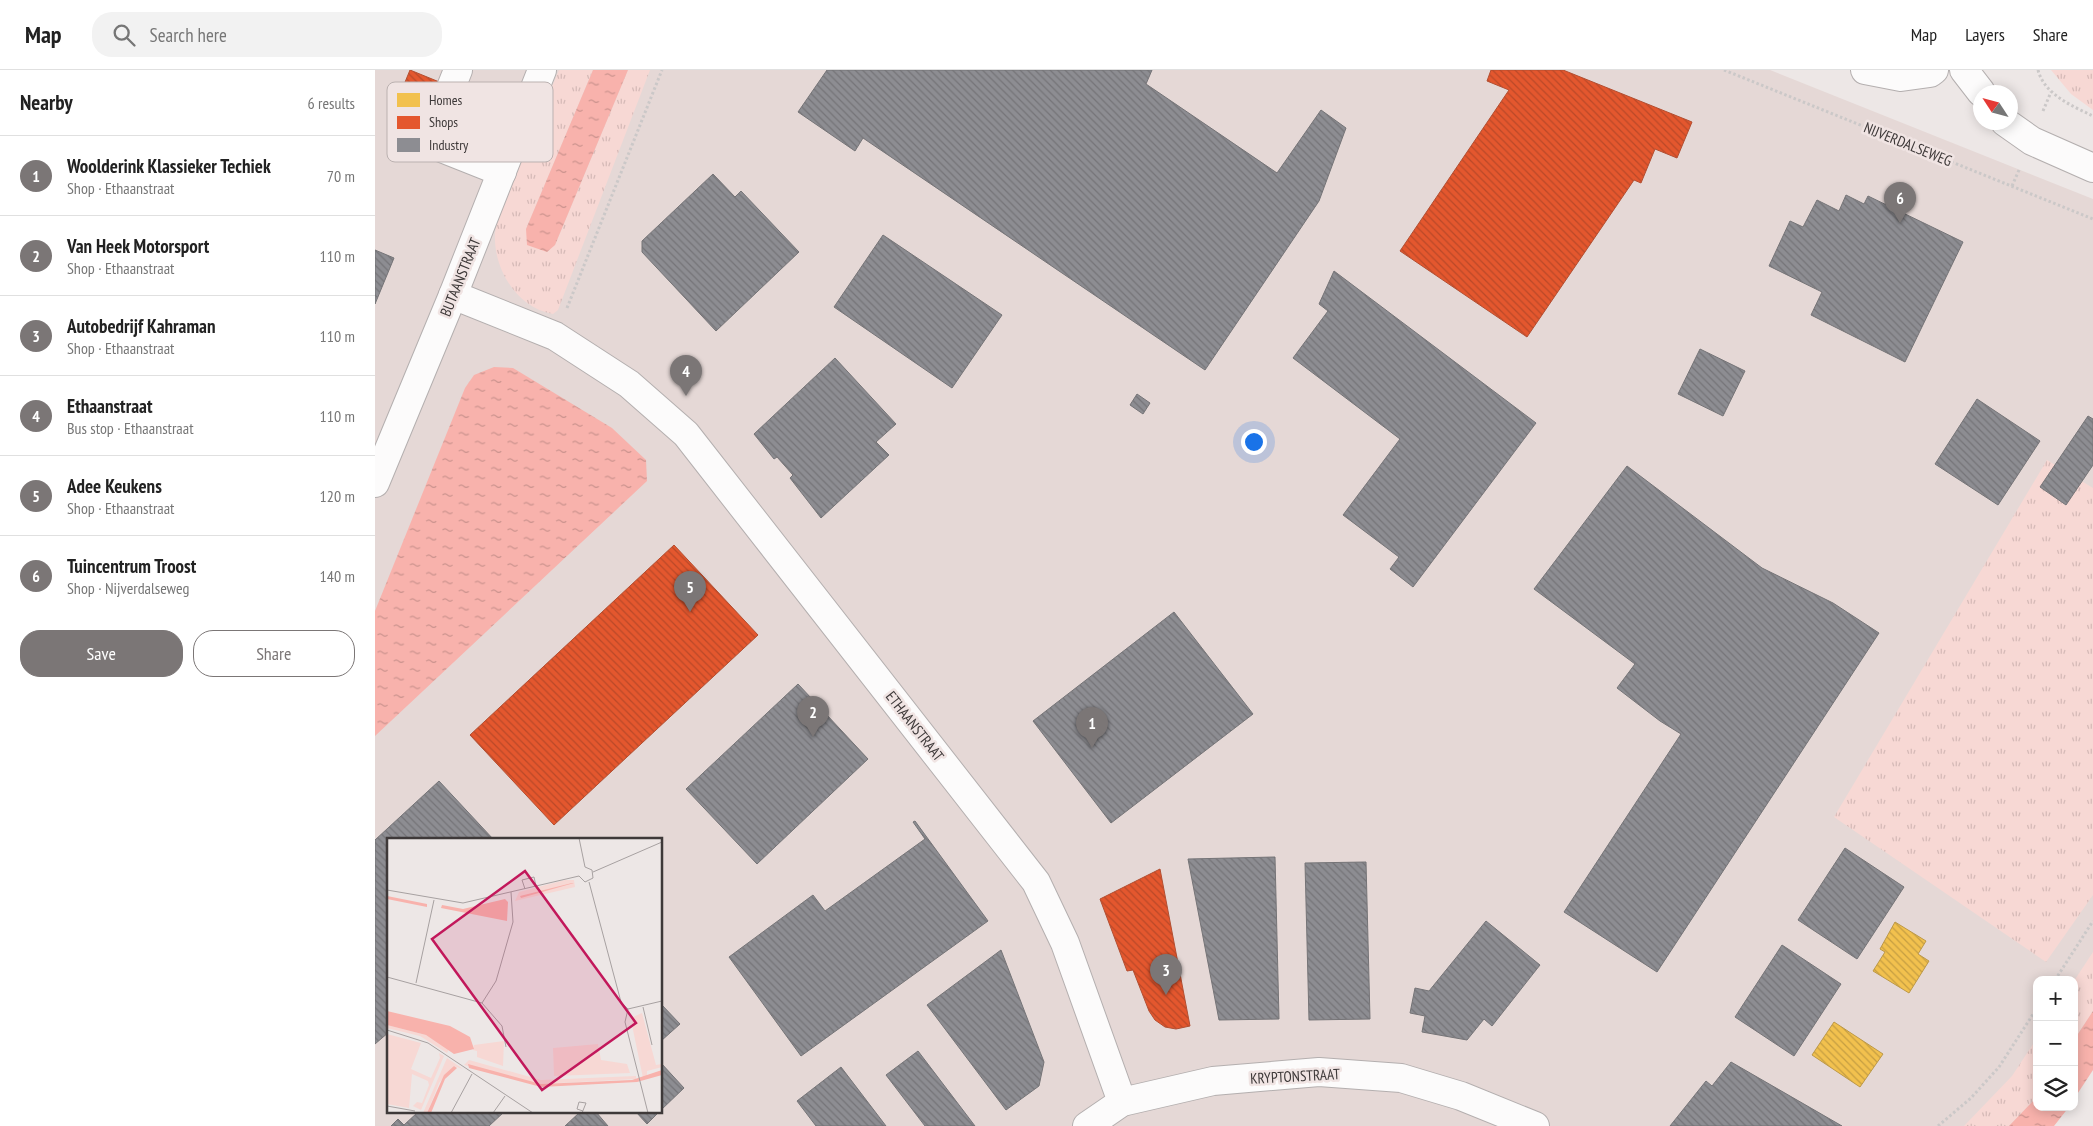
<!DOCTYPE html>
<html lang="en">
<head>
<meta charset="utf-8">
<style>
  :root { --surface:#fff; --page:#f2f2f2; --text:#222; --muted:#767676; --line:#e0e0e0; --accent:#7b7676 }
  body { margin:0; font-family:"PT Sans Narrow",sans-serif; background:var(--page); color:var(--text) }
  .controls { position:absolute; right:15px; bottom:15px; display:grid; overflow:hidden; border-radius:10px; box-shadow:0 2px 12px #0003 }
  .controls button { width:45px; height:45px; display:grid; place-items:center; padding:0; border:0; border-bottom:1px solid var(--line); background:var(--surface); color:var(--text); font:25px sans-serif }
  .compass { position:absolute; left:1598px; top:15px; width:45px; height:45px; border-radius:50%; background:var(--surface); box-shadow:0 2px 12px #0003; rotate:306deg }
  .you { position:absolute; left:878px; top:371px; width:18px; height:18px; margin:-12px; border:4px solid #fff; border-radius:50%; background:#1a73e8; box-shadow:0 0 0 8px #1a73e833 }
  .badge { display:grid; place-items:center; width:32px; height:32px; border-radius:50%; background:var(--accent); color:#fff; font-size:16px; font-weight:700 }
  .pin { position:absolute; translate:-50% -41px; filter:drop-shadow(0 1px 2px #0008) }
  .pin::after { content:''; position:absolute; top:26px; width:18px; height:15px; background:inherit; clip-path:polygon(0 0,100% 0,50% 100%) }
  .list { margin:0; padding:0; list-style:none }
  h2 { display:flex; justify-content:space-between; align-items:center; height:65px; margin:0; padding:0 20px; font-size:21px }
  h2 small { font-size:16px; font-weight:400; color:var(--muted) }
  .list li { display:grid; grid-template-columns:32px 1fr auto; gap:15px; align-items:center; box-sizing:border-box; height:80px; padding:0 20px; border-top:1px solid var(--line) }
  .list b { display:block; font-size:19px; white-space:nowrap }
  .list p { margin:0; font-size:16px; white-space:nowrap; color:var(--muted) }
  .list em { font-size:16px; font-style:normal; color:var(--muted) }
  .actions { display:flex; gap:10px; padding:15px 20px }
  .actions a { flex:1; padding:11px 0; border:1px solid var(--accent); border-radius:20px; text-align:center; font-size:18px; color:var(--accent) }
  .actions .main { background:var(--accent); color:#fff }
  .icon { flex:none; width:28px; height:28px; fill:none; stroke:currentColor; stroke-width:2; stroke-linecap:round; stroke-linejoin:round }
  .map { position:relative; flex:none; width:1718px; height:1056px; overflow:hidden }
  header { display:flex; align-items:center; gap:30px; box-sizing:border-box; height:70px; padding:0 25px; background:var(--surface); border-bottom:1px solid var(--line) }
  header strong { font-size:24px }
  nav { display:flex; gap:28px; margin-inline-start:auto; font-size:18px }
  .search { width:350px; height:45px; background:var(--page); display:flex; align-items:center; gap:12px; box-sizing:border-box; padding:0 18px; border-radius:20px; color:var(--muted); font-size:19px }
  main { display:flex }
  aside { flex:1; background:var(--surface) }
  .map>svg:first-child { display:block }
  .built { fill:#e5d8d6; fill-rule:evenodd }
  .grass { fill:url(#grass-tufts) }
  .water { fill:url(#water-ripples) }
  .homes { fill:url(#homes-back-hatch); stroke:#bc9848 }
  .shops { fill:url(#shops-back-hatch); stroke:#b24e31 }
  .industry { fill:url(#industry-back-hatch); stroke:#757477 }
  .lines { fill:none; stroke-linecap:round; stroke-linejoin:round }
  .minor-casing { stroke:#b4afaf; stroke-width:30 }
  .path { stroke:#cbc8c8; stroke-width:3; stroke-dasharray:2.5 2.5; stroke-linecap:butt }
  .minor { stroke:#fcfbfb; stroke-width:28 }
  .labels { text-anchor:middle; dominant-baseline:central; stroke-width:5; stroke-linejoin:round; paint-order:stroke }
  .street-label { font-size:15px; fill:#3e3939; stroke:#f0e4e3 }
  .inset-road { fill:none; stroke:#a7a1a1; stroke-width:1 }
  .view { fill:#c2185b; fill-opacity:0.15; stroke:#c2185b; stroke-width:2.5 }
  .inset-edge { fill:none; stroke:#3e3939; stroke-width:2.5 }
  .key { fill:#f0e4e3; stroke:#bbb1b0; stroke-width:1 }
  .key-label { font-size:14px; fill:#3e3939 }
</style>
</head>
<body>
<header>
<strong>Map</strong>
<div class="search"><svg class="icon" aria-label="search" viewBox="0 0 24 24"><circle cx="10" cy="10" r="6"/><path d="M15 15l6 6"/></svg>Search here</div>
<nav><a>Map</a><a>Layers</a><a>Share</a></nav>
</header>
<main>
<aside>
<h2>Nearby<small>6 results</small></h2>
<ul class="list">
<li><span class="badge">1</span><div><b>Woolderink Klassieker Techiek</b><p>Shop · Ethaanstraat</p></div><em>70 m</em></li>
<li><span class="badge">2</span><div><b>Van Heek Motorsport</b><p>Shop · Ethaanstraat</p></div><em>110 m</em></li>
<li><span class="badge">3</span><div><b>Autobedrijf Kahraman</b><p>Shop · Ethaanstraat</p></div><em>110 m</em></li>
<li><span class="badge">4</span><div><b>Ethaanstraat</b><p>Bus stop · Ethaanstraat</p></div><em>110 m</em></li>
<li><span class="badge">5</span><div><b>Adee Keukens</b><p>Shop · Ethaanstraat</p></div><em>120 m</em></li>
<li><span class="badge">6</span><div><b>Tuincentrum Troost</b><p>Shop · Nijverdalseweg</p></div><em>140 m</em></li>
</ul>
<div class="actions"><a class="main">Save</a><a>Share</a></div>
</aside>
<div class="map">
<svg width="1718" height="1056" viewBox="0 0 1718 1056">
  <defs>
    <pattern id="grass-tufts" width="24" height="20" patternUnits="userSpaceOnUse" patternTransform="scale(1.25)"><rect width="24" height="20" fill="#f7d8d4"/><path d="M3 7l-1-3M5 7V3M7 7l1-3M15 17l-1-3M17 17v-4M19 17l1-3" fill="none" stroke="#d5bab7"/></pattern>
    <pattern id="water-ripples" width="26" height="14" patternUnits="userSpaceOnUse" patternTransform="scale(1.25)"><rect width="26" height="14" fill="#f8b2ac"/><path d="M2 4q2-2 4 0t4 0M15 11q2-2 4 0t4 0" fill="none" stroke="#ca928d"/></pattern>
    <pattern id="homes-back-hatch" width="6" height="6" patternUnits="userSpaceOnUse" patternTransform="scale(1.25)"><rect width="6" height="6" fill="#f2c14e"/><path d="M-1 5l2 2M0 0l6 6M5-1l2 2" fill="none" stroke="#c59e42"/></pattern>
    <pattern id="shops-back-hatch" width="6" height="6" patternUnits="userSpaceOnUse" patternTransform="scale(1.25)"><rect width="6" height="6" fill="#e4572e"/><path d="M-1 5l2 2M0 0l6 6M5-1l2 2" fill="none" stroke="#ba4928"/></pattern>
    <pattern id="industry-back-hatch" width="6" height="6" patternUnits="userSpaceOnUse" patternTransform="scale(1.25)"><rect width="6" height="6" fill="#8d8d92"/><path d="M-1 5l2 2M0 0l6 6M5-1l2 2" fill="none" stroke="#757478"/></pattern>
  </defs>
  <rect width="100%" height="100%" fill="#ede7e6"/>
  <!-- built -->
  <path class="built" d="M0,0H1395L1718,129V978L1699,1008V910H1662V1037L1670,1056H0ZM14,770H286V1042H14Z"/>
  <!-- grass -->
  <g class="grass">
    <path d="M184,0H218L151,159L180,175L253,0H275L183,240L178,244C142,238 118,199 120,163C121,156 124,148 125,141Z"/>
    <polygon points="1676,0 1718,0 1718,40 1696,24"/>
    <polygon points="1672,390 1718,418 1718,825 1671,892 1459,747"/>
    <polygon points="1718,882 1718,941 1699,970 1699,911"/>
    <polygon points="1662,968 1662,1027 1634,1056 1589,1056 1637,1006"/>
  </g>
  <!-- water -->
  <g class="water">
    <polygon points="218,0 253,0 180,175 172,182 152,175 151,159"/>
    <polygon points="119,297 138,298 237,358 271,390 272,411 0,666 0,541 90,318 99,305"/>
    <polygon points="1718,941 1718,1000 1699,1029 1699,970"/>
    <polygon points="1662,1027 1662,1037 1694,1037 1679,1056 1634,1056"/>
  </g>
  <!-- homes -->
  <g class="homes">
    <polygon points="1520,852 1551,871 1543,884 1554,891 1534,923 1498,901 1510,882 1505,879"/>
    <polygon points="1459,952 1508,984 1485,1017 1437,985"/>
  </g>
  <!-- shops -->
  <g class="shops">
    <polygon points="35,0 101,27 85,67 19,39"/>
    <polygon points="1116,0 1188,0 1317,52 1302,88 1280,79 1266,113 1259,110 1152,267 1025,181 1134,20 1112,11"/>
    <polygon points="299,475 383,565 179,755 95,665"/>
    <polygon points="785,799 815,956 801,959 790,957 780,950 774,941 758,900 752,901 725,829"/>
  </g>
  <!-- industry -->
  <g class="industry">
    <polygon points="452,0 777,0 771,14 902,103 946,40 971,58 944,131 830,300 488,68 480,81 423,42"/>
    <polygon points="338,104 360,127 366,121 424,182 341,261 267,182 267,171"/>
    <polygon points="1471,125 1489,134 1493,126 1588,172 1530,292 1436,245 1447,222 1394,196 1415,151 1428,157 1442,130 1464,141"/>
    <polygon points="508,165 627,245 577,318 459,237"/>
    <polygon points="0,180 19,188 0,234"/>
    <polygon points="959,201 1161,353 1038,517 1015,499 1024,487 968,445 1025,369 918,288 953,241 944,234"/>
    <polygon points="1325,279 1370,301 1348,346 1303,324"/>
    <polygon points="460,288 521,354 501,372 514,385 446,448 415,408 418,405 402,387 399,389 379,364"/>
    <polygon points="762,324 775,333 768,344 755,335"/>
    <polygon points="1602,329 1665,371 1623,435 1560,394"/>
    <polygon points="1713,346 1718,349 1718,395 1691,435 1665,417"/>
    <polygon points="1252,396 1387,498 1458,533 1504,563 1282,902 1189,842 1306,664 1285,651 1242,618 1260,594 1159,519"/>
    <polygon points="799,542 878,644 736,753 658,651"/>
    <polygon points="423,614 493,689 382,794 311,719"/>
    <polygon points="64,711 119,770 14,770 14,962 0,974 0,770"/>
    <polygon points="540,751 613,851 426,986 354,887 438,825 450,841 550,769 538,752"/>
    <polygon points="1470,778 1529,817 1482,889 1423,850"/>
    <polygon points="900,787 904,949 844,950 813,789"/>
    <polygon points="991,792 995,949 934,950 930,793"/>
    <polygon points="1111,851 1165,895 1117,956 1109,949 1092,970 1047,962 1050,946 1035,943 1040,918 1054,921"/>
    <polygon points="1407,875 1466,914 1419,986 1360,947"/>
    <polygon points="626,880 669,992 664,1016 631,1040 552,935"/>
    <polygon points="286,934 305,954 286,971"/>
    <polygon points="543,981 600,1056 550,1056 511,1005"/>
    <polygon points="1356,992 1467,1056 1295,1056 1331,1011 1337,1016"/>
    <polygon points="286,993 309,1018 286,1040"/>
    <polygon points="466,997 511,1056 441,1056 422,1031"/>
    <polygon points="43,1042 129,1042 114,1056 16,1056 23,1049 29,1055"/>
    <polygon points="205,1042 221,1042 233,1056 190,1056"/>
    <polygon points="261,1042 284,1042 272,1054"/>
  </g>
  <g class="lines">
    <defs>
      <g id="minor">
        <polyline points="83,0 54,73 127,102"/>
        <polyline points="1490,0 1526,7 1555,3 1559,0"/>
        <polyline points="1589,0 1606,22"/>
        <polyline points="1630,52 1657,71 1718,98"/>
        <polyline points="78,225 180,266 254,314 311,364 661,812 690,873 747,1032"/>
        <polyline points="0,413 78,225 167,0"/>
        <polyline points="712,1056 747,1032 838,1011 944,1002 1026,1008 1086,1026 1160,1056"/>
      </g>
    </defs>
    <!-- minor casing -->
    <use href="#minor" class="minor-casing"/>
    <!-- path -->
    <g class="path">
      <polyline points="1349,0 1718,149"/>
      <path d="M1663,0C1669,24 1697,36 1718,46"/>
      <polyline points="1668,41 1676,22"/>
      <polyline points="1637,116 1644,100"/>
      <polyline points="192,238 287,0"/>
      <polyline points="1680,910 1718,851"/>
      <polyline points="1563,1056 1596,1028 1624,997 1662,938"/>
    </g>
    <!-- minor -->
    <use href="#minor" class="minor"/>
  </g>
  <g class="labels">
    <!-- street labels -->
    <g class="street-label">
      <text transform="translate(1533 74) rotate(22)">NIJVERDALSEWEG</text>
      <text transform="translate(85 207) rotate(-68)">BUTAANSTRAAT</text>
      <text transform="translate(540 656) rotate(52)">ETHAANSTRAAT</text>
      <text transform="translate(920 1006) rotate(-3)">KRYPTONSTRAAT</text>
    </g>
  </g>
  <!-- overview -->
  <g transform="translate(12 768)">
    <rect width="275" height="275" fill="#ede7e6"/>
    <path d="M178,42H187L188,49L128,63L132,54ZM255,175L269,227L275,226V229L260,233V238L256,240L245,187L246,179ZM0,187L39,197L62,211L60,215L33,198L0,190ZM0,196L34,205L24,231L44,240L53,220L52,215L57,218L34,272L26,268L30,264L35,265L42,247L41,243L25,236L22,270L0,266ZM117,203L116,228L90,219V213L86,212L87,207ZM211,206L214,222L240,226L243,235L167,238L166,210ZM60,220L76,231L67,228L52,245L40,275H36ZM82,222L154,242L249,238V241L154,246L77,227Z" fill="#f7d8d4"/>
    <path d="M187,45L134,60L133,58L185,45ZM0,58L40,66V69L0,61ZM118,61L121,64L120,83L54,70L55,67L76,71ZM0,173L63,188L83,199L87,211L67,216L39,197L0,187ZM81,226L154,246L245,242L275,232V237L250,244L154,249L82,230ZM67,228L70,230L58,241L44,275H40L57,237Z" fill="#f8b2ac"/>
    <path class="inset-road" d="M192,0L198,29M206,34L275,4M192,38L198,44L206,40L205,32L198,29M202,44L234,164L241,171M138,51L135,42L147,39L149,48M0,52L76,65L192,38M0,139L95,165L115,188L119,209M29,145L47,62M95,165L109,143L126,84L124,54M256,169L265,207M241,171L238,184L261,275M241,171L275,163M0,192L41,205L146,275M0,268L28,273M64,275L85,236M106,275L118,258M195,275L199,265L192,264L190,271L196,273"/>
    <path class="view" d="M138,33L249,185L155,252L45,101Z"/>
    <rect width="275" height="275" class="inset-edge"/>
  </g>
  <!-- legend -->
  <rect x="12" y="12" width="166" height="80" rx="8" class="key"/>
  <rect x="22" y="23" width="23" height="14" fill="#f2c14e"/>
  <rect x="22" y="46" width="23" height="13" fill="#e4572e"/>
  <rect x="22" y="68" width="23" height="14" fill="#8d8d92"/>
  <g class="key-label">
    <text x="54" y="35">Homes</text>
    <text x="54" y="57">Shops</text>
    <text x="54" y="80">Industry</text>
  </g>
</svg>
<div class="controls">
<button>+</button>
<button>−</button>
<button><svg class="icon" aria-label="layers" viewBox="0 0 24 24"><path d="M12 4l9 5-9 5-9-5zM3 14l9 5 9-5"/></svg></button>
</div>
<svg class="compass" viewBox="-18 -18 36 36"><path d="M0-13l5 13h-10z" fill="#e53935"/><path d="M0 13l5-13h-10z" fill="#767676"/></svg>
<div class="you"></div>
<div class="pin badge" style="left:717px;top:678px">1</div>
<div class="pin badge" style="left:438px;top:667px">2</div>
<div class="pin badge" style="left:791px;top:925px">3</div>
<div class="pin badge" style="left:311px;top:326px">4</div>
<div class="pin badge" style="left:315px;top:542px">5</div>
<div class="pin badge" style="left:1525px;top:153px">6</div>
</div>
</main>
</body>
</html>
